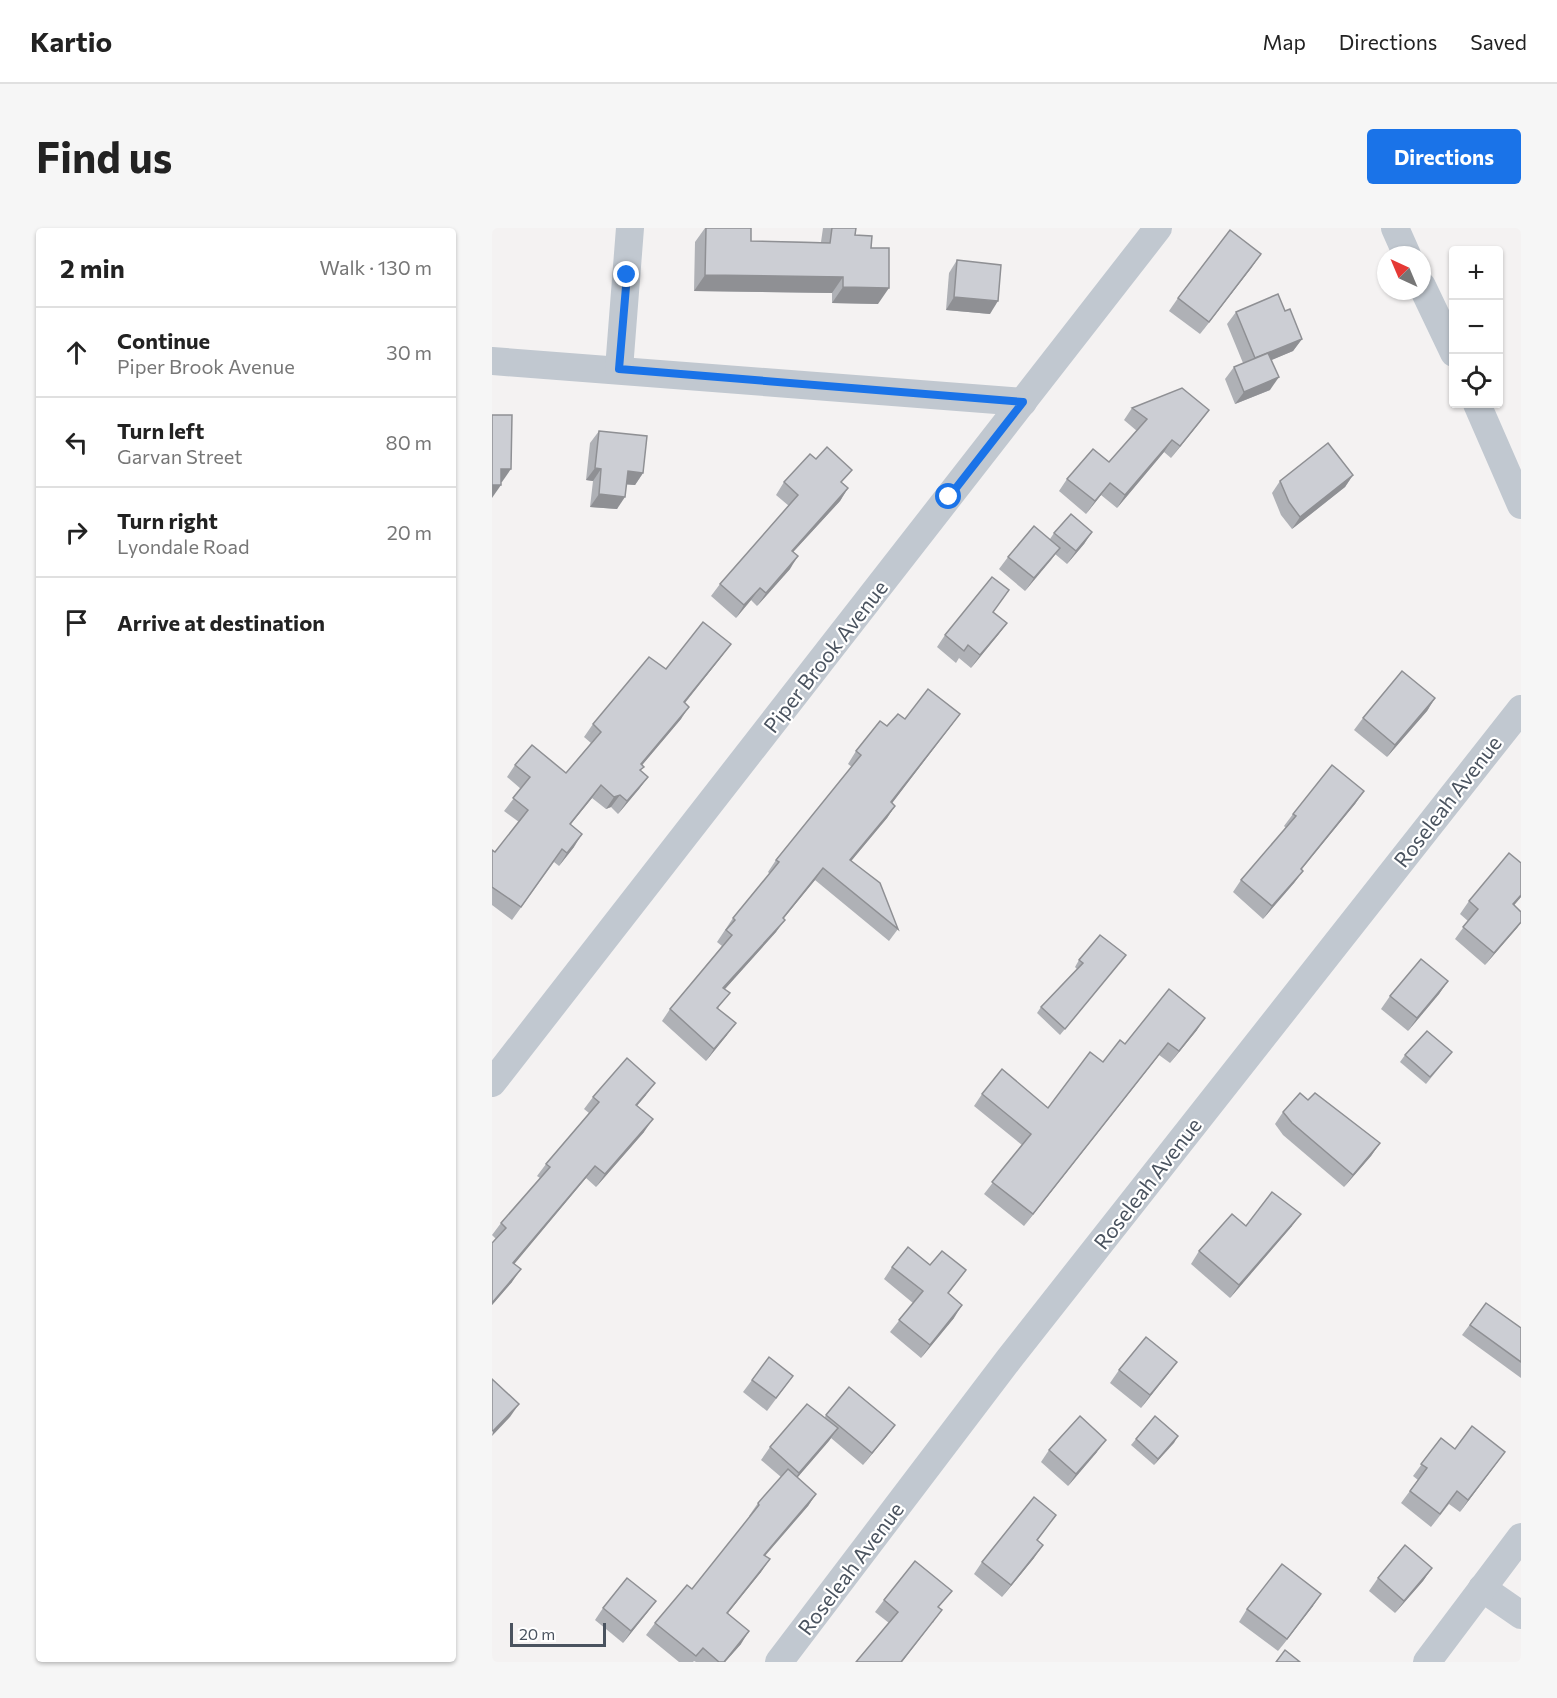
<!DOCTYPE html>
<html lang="en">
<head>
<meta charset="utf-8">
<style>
  :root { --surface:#fff; --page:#f6f6f6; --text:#222; --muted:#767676; --line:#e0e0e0; --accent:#1a73e8 }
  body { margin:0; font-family:Commissioner,sans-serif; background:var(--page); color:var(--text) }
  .controls { position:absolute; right:18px; top:18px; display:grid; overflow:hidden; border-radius:6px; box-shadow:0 2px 4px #0004 }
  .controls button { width:54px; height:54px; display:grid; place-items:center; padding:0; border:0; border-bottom:2px solid var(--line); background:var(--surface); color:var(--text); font:30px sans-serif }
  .compass { position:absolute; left:885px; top:18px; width:54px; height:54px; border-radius:50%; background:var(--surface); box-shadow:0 2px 4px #0004; rotate:316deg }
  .scale { position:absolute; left:18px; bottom:15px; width:96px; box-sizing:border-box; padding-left:6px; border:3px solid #4a535f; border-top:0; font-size:16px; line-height:21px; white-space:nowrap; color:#4a535f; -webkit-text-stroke:4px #fff; paint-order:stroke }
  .stop { position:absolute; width:18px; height:18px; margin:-14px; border:4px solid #1a73e8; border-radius:50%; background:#fff }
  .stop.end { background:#1a73e8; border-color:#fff; box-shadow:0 2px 6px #0008 }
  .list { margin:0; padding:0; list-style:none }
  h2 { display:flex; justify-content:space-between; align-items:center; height:78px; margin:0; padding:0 24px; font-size:26px }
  h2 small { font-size:20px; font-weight:400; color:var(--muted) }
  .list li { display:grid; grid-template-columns:39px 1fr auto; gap:18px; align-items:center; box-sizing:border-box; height:90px; padding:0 24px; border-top:2px solid var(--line) }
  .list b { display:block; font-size:22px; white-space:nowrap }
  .list p { margin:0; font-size:20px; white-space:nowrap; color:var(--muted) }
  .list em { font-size:20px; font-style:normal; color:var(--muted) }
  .icon { flex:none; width:33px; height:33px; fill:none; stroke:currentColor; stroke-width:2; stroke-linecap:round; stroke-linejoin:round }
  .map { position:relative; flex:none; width:1029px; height:1434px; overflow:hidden; border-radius:6px }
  header { display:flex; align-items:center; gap:36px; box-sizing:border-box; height:84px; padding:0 30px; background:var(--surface); border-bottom:2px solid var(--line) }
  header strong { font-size:28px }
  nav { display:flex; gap:33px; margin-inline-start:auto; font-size:21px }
  .intro { display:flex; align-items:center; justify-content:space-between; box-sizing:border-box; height:144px; padding:0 36px }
  h1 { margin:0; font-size:42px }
  .button { padding:15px 27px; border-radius:6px; background:var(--accent); color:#fff; font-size:21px; font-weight:700 }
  main { display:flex; gap:36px; padding:0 36px }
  aside { flex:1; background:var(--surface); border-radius:6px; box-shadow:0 2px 4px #0004 }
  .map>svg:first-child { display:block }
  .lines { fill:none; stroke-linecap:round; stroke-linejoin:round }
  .street { stroke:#c1c8d0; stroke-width:28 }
  .wall { fill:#afb1b6 }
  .shaded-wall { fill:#8f9094 }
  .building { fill:#ccced4; stroke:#8f9094; stroke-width:1.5 }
  .route { stroke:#1a73e8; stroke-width:8 }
  .labels { text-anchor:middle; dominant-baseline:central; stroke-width:4.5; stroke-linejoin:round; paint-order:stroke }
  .street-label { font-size:21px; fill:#4a535f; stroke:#fff }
</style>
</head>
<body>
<header>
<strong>Kartio</strong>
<nav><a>Map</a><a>Directions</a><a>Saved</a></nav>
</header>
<div class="intro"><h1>Find us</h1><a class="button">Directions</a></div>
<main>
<aside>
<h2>2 min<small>Walk · 130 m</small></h2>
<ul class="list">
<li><svg class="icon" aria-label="ahead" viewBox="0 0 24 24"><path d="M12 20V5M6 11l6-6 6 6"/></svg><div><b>Continue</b><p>Piper Brook Avenue</p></div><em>30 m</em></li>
<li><svg class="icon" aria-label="left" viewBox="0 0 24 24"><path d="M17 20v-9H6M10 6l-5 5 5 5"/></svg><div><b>Turn left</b><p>Garvan Street</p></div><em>80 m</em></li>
<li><svg class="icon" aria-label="right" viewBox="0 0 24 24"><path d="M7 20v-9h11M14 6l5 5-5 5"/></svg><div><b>Turn right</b><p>Lyondale Road</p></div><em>20 m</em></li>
<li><svg class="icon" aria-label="arrive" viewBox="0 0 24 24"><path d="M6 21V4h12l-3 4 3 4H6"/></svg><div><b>Arrive at destination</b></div></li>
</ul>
</aside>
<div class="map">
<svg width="1029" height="1434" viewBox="0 0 1029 1434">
  <rect width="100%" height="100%" fill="#f4f2f2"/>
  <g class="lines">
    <!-- street -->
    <g class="street">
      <polyline points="903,0 915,27"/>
      <polyline points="930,58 962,125"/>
      <polyline points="0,133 531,174"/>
      <polyline points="127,141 138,0"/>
      <polyline points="985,176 1029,277"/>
      <polyline points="0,855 666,0"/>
      <polyline points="990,1360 1029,1387"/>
      <polyline points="287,1434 517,1131 1029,481"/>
      <polyline points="935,1434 1029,1309"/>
    </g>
  </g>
  <!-- wall -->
  <g class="wall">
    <polygon points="213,0 259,0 259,13 329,14 331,0 364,0 363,7 379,20 386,76 340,75 340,65 202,63 203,14"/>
    <polygon points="465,32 498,86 454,82 457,45"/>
    <polygon points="760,39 708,106 677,83 686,70"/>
    <polygon points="793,83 810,111 801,123 779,132 778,162 743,176 733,151 742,139 751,135 735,96 744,84"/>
    <polygon points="640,180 708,194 679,230 672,224 625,280 609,267 594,286 567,263 575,251 617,234 645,203 632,192"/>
    <polygon points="107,203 151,245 143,257 134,256 125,281 98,279 101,253 94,252 98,215"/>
    <polygon points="861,247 853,259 800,301 789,287 780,265 788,253"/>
    <polygon points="292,254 351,255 356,260 348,273 301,324 298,341 265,378 259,372 244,390 219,368 228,356 297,278 284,267"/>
    <polygon points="600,304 592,316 575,336 563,326 533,363 507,341 516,329 558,311 562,305"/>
    <polygon points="501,384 515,395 506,407 479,440 467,430 464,435 445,419 453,407"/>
    <polygon points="230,428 193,475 189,491 150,537 149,543 156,549 147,561 126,586 119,579 114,581 100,570 78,597 82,619 67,638 62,634 20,692 0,677 0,622 3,624 27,594 12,583 29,561 15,549 23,537 74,545 99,515 92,509 101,496 174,441"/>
    <polygon points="943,470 935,483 895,529 862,502 871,490"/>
    <polygon points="468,486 400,575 403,578 395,590 359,633 406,701 397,713 323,652 291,691 284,704 233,761 226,781 235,807 214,833 170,793 178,781 230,718 225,714 241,690 278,646 276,644 284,632 360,539 356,536 364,523 395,498 413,491"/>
    <polygon points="872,563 863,576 809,641 811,643 802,655 771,691 741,664 749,652 794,600 792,598 801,586"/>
    <polygon points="1029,635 1029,669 1022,677 1029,683 1029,695 993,737 963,711 976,693 968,686 977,673"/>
    <polygon points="587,732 629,733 568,807 545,785 549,779 585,741 583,739"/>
    <polygon points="956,753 947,766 916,803 889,781 898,768"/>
    <polygon points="705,802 678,835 667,827 532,998 492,966 530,917 482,878 490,866 556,880 633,816"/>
    <polygon points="960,824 934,856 908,834 913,827"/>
    <polygon points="154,867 145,878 152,904 104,959 94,950 22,1036 20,1054 0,1077 0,1015 4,1011 0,1007 9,995 48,950 45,948 54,936 97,885 92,881 101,869"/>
    <polygon points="791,884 888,915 879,928 852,959 791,907 783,896"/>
    <polygon points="754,998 800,998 738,1070 699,1036 707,1023"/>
    <polygon points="438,1037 474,1042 456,1066 462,1090 429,1130 398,1104 421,1075 392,1051 400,1039"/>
    <polygon points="994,1075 1029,1100 1029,1150 970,1107"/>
    <polygon points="627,1142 676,1146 649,1180 618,1155"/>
    <polygon points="301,1148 275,1183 251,1164 260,1152"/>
    <polygon points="357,1159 403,1197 394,1209 371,1237 339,1210 305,1250 324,1266 316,1278 273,1328 269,1344 236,1385 249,1416 233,1434 204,1434 202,1433 201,1434 187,1434 154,1407 163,1395 200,1361 258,1289 257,1288 266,1275 289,1249 269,1232 278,1219 332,1190"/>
    <polygon points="686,1208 662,1237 639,1217 644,1211"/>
    <polygon points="949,1210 963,1221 1013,1224 968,1284 957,1276 939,1299 909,1275 926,1252 921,1248"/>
    <polygon points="557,1222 605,1224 576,1258 549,1234"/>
    <polygon points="564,1287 545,1313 542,1330 510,1369 482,1346 490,1334"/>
    <polygon points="940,1340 931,1353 903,1385 877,1363 886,1350"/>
    <polygon points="392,1372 447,1380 441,1395 397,1395 383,1384"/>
    <polygon points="164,1373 131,1415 103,1392 111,1380"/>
    <polygon points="821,1378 786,1423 747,1394 755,1381"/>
  </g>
  <!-- shaded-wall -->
  <g class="shaded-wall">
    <polygon points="769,26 760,39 708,106 717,94"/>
    <polygon points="213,47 351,49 340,65 202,63"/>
    <polygon points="351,59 397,60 386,76 340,75"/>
    <polygon points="462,69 506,73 498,86 454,82"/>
    <polygon points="810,111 801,123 754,143 763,130"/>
    <polygon points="787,149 778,162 743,176 752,164"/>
    <polygon points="717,182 708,194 679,230 688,218"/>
    <polygon points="680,212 672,224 625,280 633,267"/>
    <polygon points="103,240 109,241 101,253 94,252"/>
    <polygon points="9,241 19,241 10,254 1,254"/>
    <polygon points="136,243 151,245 143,257 127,256"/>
    <polygon points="861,247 853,259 800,301 808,289"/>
    <polygon points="618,255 609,267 594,286 603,273"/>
    <polygon points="0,257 9,257 0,270"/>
    <polygon points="356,260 348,273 291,335 300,323"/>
    <polygon points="107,266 133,269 125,281 98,279"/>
    <polygon points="600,304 592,316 575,336 584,323"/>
    <polygon points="568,320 559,332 533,363 542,350"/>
    <polygon points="306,328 298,341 265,378 274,365"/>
    <polygon points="268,360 259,372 244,390 252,377"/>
    <polygon points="515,395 506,407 479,440 488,427"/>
    <polygon points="239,416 230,428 183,487 192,474"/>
    <polygon points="943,470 935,483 895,529 903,517"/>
    <polygon points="197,479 189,491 140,549 149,536"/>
    <polygon points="468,486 459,498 391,587 399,574"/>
    <polygon points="156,549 147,561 126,586 135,573"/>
    <polygon points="109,557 100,570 69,608 78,596"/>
    <polygon points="872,563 863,576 800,653 809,641"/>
    <polygon points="128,567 119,579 114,581 122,569"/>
    <polygon points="403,578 395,590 350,644 358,632"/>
    <polygon points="90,606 82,619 67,638 75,625"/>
    <polygon points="331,640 323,652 282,702 291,690"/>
    <polygon points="811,643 802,655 771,691 780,678"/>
    <polygon points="1029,667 1029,669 1012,689 1021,676"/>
    <polygon points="293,692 284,704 223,772 231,760"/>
    <polygon points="1029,694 1025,700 993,737 1002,725"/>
    <polygon points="956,753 947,766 916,803 925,790"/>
    <polygon points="713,790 705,802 678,835 687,823"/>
    <polygon points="244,795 235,807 214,833 222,821"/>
    <polygon points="676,815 667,827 532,998 541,986"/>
    <polygon points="163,855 154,867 135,889 144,877"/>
    <polygon points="161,891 152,904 104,959 113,946"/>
    <polygon points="888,915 879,928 852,959 861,947"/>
    <polygon points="103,938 94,950 13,1047 21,1035"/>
    <polygon points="809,986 800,998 738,1070 747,1057"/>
    <polygon points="29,1041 20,1054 0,1077 0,1075"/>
    <polygon points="470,1077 462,1090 429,1130 438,1117"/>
    <polygon points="685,1134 676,1146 649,1180 658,1167"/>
    <polygon points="27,1176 18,1189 0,1208 1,1203"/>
    <polygon points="403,1197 394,1209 371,1237 380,1225"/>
    <polygon points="346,1200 337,1213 298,1258 307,1245"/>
    <polygon points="686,1208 682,1215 662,1237 666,1231"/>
    <polygon points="614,1212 605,1224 576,1258 584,1246"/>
    <polygon points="1013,1224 968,1284 976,1272"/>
    <polygon points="324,1266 316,1278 263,1339 272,1327"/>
    <polygon points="551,1317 542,1330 510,1369 519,1357"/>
    <polygon points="278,1331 269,1344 226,1397 235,1385"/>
    <polygon points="940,1340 931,1353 903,1385 912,1373"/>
    <polygon points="829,1366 821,1378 786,1423 795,1411"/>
    <polygon points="164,1373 155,1385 131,1415 139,1403"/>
    <polygon points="450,1382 410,1434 409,1434"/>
    <polygon points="257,1403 249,1416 233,1434 232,1434"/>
  </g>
  <!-- building -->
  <g class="building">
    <polygon points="214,0 259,0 259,13 338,15 340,0 364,0 363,7 380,8 379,20 397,20 397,60 351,59 351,49 213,47"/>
    <polygon points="738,2 769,26 717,94 686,70"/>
    <polygon points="465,32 509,37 506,73 462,69"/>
    <polygon points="786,66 793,83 798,81 810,111 763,130 744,84"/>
    <polygon points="776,125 787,149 752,164 742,139"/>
    <polygon points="690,160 717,182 688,218 680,212 633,267 618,255 603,273 575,251 601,221 617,234 655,191 640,180"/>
    <polygon points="0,187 20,187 19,241 9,241 9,257 0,257"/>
    <polygon points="107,203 155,208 151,245 136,243 133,269 107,266 109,241 103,240"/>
    <polygon points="836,215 861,247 808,289 797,274 788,253"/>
    <polygon points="335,219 360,242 349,254 356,260 300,323 306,328 274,365 268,360 252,377 228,356 306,267 292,254 318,226 324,231"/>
    <polygon points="579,286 600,304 584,323 562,305"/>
    <polygon points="542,298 568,320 542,350 516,329"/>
    <polygon points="500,349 517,362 501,384 515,395 488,427 476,417 472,423 453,407"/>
    <polygon points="211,394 239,416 192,474 197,479 149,536 152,539 148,542 156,549 135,573 128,567 122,569 109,557 78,596 90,606 75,625 70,621 29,679 0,659 0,622 3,624 36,582 21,570 38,549 23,537 40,517 74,545 109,504 101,496 157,429 174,441"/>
    <polygon points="910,443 943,470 903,517 871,490"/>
    <polygon points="436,461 468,486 399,574 403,578 358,632 388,655 406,701 331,640 291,690 293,692 231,760 238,765 225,780 244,795 222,821 178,781 240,707 234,702 243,692 241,690 287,634 284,632 369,527 364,523 388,493 395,498 406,486 413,491"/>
    <polygon points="840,537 872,563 809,641 811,643 780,678 749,652 804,588 801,586"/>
    <polygon points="1017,625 1029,635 1029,667 1021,676 1029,684 1029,694 1002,725 971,699 986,681 977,673"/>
    <polygon points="608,707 634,727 573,801 549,779 591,735 587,732"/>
    <polygon points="929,731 956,753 925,790 898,768"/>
    <polygon points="677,761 713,790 687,823 676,815 541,986 500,954 539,906 490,866 510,841 556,880 598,824 611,834 628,812 633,816"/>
    <polygon points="935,803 960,824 938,849 913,827"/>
    <polygon points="135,830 163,855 144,877 161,891 113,946 103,938 21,1035 29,1041 0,1075 0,1015 14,1000 9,995 58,939 54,936 107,874 101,869"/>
    <polygon points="808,865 816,872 823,865 888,915 861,947 800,895 791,884"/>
    <polygon points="780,964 809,986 747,1057 707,1023 740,986 754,998"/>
    <polygon points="416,1019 438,1037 450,1023 474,1042 456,1065 470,1077 438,1117 407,1092 431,1063 400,1039"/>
    <polygon points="994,1075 1029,1100 1029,1134 978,1097"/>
    <polygon points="654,1109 685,1134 658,1167 627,1142"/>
    <polygon points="277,1129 301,1148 284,1170 260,1152"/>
    <polygon points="0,1151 27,1176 1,1203 0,1202"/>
    <polygon points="357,1159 403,1197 380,1225 334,1187"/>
    <polygon points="315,1176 346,1200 307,1245 278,1219"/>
    <polygon points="588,1188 614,1212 584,1246 557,1222"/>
    <polygon points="663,1188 686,1208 666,1231 644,1211"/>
    <polygon points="980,1198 1013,1224 976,1272 965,1263 948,1286 918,1263 935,1240 929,1236 949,1210 963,1221"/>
    <polygon points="296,1241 324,1266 272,1327 278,1331 235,1385 257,1403 232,1434 227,1434 211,1420 204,1428 163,1395 195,1357 200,1361 267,1277 266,1275"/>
    <polygon points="542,1269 564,1287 545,1312 551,1317 519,1357 490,1334"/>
    <polygon points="913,1317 940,1340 912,1373 886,1350"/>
    <polygon points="423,1333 460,1363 446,1379 450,1382 409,1434 364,1434 406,1384 392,1372"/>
    <polygon points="790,1336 829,1366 795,1411 755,1381"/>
    <polygon points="135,1350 164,1373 139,1403 111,1380"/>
    <polygon points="793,1422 808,1434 784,1434"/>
  </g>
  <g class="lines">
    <!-- route -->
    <polyline class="route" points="135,47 127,141 531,174 457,269"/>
  </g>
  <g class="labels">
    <!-- street labels -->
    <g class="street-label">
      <text transform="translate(333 428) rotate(-52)">Piper Brook Avenue</text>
      <text transform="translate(955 573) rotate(-52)">Roseleah Avenue</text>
      <text transform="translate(655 955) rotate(-52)">Roseleah Avenue</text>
      <text transform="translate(358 1340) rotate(-53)">Roseleah Avenue</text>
    </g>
  </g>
</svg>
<div class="controls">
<button>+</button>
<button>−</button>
<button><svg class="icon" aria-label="locate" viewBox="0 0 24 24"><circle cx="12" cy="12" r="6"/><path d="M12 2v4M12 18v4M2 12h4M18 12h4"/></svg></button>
</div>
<svg class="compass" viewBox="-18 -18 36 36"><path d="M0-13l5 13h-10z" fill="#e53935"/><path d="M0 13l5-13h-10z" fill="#767676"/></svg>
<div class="scale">20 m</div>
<div class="stop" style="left:457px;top:269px"></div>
<div class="stop end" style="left:135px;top:47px"></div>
</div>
</main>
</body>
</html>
